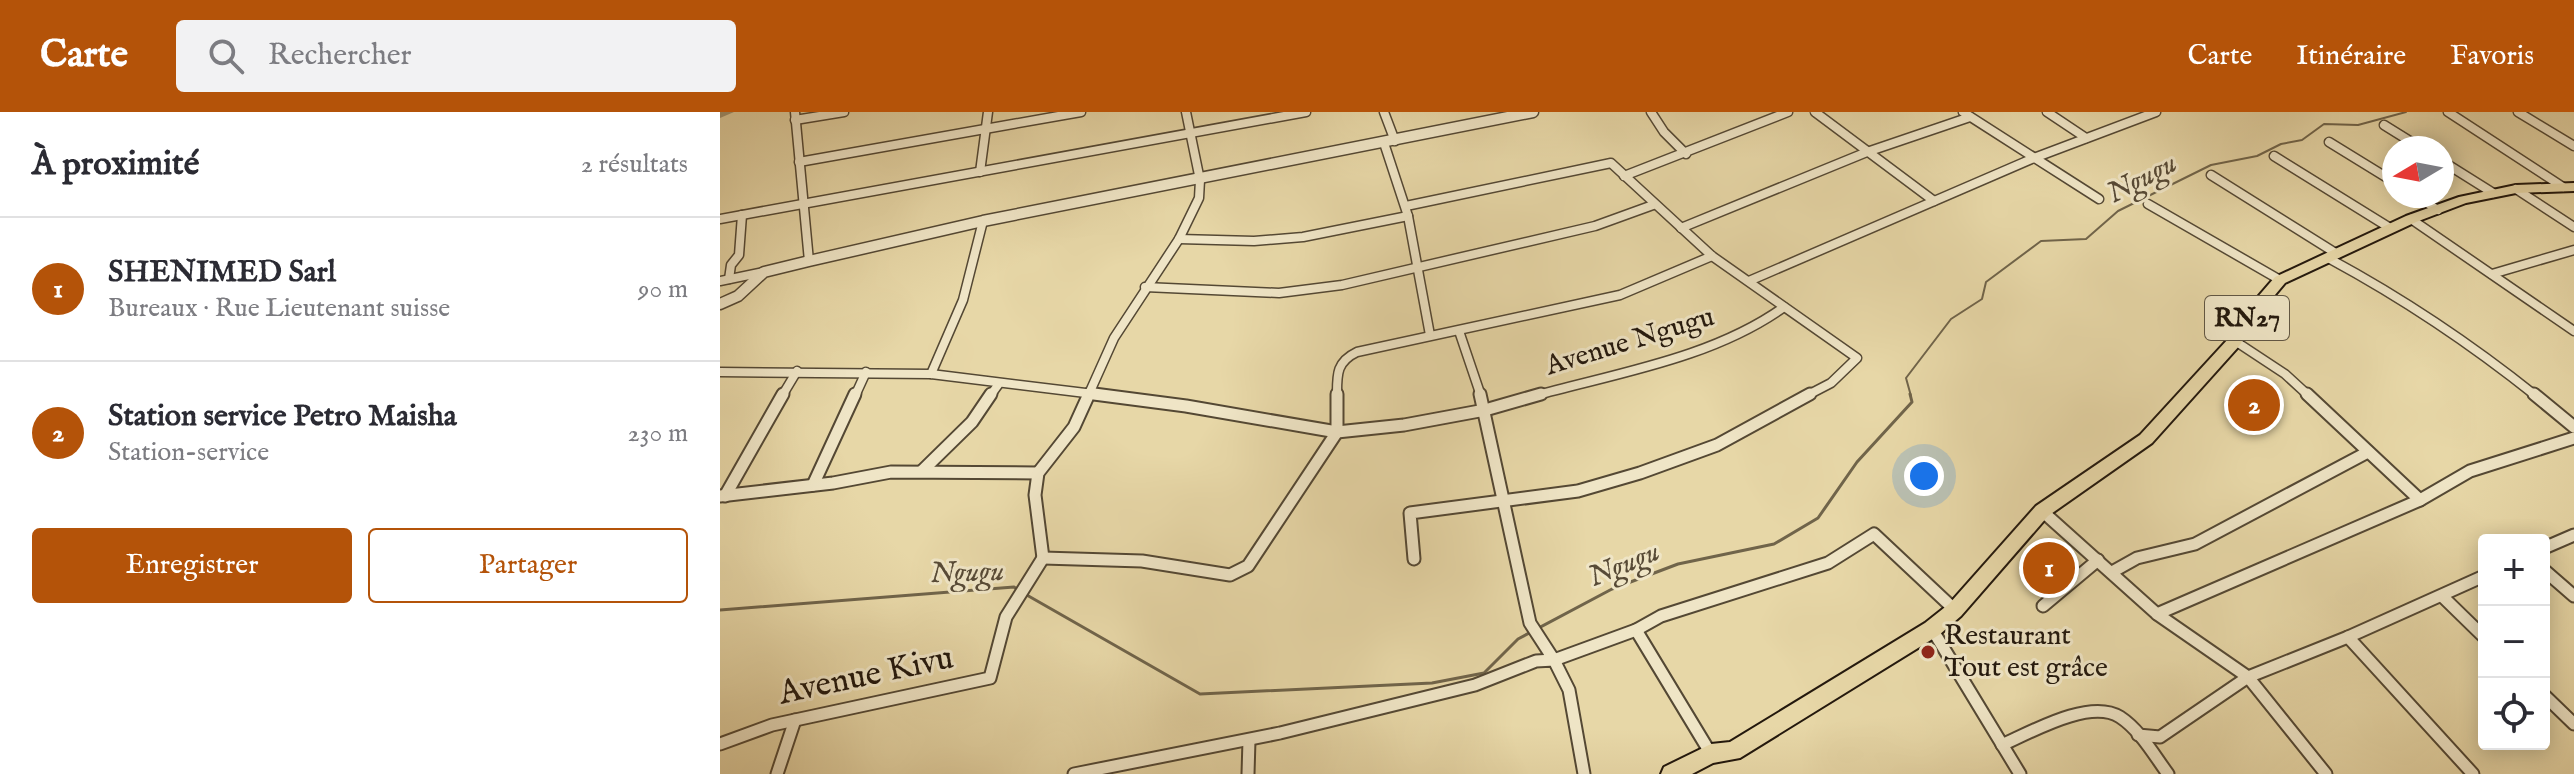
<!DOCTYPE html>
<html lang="fr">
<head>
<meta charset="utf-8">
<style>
  :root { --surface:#fff; --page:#f2f2f3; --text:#2b2b33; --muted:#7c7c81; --line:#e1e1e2; --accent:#b45309 }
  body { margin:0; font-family:"IM FELL English",serif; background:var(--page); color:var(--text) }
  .controls { position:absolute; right:24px; bottom:24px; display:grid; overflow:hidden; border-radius:8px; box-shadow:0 4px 20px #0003 }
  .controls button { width:72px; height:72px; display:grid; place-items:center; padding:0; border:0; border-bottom:2px solid var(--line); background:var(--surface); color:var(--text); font:40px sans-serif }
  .compass { position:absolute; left:1662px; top:24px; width:72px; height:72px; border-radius:50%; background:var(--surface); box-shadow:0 4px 20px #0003; rotate:260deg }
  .you { position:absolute; left:1204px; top:364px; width:28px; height:28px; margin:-20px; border:6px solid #fff; border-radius:50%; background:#1a73e8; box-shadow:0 0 0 12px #1a73e833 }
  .badge { display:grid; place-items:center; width:52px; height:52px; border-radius:50%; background:var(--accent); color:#fff; font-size:26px; font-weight:700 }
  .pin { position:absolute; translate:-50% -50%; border:4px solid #fff; box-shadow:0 2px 8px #0006 }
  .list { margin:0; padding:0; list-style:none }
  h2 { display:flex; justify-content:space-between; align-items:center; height:104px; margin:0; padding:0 32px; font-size:34px }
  h2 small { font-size:26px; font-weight:400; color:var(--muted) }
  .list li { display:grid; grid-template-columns:52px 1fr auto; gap:24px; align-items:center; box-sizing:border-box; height:144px; padding:0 32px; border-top:2px solid var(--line) }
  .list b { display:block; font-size:30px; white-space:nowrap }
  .list p { margin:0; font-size:26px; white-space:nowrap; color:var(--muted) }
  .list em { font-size:26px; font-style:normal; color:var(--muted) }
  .actions { display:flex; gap:16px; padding:24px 32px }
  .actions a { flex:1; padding:18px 0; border:2px solid var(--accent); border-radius:8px; text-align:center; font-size:28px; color:var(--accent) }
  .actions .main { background:var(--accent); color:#fff }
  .icon { flex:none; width:44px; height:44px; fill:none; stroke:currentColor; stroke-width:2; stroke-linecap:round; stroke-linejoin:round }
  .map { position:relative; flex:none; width:1854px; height:662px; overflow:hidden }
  header { display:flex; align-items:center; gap:48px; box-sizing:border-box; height:112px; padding:0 40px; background:var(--accent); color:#fff }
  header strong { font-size:38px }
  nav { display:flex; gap:44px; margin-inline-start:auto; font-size:28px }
  .search { width:560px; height:72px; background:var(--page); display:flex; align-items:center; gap:20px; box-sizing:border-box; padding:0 28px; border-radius:8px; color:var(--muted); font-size:30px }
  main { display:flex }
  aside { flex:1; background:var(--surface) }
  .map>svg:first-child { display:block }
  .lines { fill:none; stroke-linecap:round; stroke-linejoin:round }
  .stream-far1 { stroke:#70644a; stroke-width:2 }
  .stream { stroke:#70644a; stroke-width:3 }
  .river { fill:#a49673; fill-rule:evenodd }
  .minor-far1-casing { stroke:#544834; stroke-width:11 }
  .minor-casing { stroke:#544834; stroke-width:15 }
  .tertiary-casing { stroke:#544834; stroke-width:13 }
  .primary-casing { stroke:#23180d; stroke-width:4 }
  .minor-far1 { stroke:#efe5c6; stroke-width:8 }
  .minor { stroke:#efe5c6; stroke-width:11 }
  .tertiary { stroke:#efe5c6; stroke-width:10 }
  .primary { fill:#e7d7a7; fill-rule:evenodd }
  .poi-dot { fill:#8f2418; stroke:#efe5c6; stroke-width:3 }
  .labels { text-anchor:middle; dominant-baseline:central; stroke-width:6; stroke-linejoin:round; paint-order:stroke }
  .shield { fill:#efe5c6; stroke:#605644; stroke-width:2 }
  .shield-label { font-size:26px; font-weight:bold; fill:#23180d }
  .street-label { font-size:28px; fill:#23180d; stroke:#efe5c6 }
  .poi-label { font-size:28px; fill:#23180d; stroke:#efe5c6; text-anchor:start }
  .water-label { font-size:30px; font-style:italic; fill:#574a36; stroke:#efe5c6 }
  .near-street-label { font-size:34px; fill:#23180d; stroke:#efe5c6 }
</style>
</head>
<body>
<header>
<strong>Carte</strong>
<div class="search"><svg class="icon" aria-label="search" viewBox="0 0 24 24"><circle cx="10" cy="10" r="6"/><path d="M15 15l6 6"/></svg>Rechercher</div>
<nav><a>Carte</a><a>Itinéraire</a><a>Favoris</a></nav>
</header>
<main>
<aside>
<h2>À proximité<small>2 résultats</small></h2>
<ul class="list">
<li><span class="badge">1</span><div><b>SHENIMED Sarl</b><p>Bureaux · Rue Lieutenant suisse</p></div><em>90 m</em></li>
<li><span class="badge">2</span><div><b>Station service Petro Maisha</b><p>Station-service</p></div><em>230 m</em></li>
</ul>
<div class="actions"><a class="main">Enregistrer</a><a>Partager</a></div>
</aside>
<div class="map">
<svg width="1854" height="662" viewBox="0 0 1854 662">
  <rect width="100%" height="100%" fill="#e7d7a7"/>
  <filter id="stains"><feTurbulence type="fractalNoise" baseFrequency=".0025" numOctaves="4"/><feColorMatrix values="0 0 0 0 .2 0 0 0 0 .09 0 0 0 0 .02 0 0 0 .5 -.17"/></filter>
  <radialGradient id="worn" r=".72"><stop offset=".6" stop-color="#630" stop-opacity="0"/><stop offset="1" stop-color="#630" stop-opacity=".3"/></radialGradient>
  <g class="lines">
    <!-- stream-far1 -->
    <polyline class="stream-far1" points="1191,284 1186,266 1231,207 1262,187 1266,170 1321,129 1366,127 1398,99 1491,53 1537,44 1561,32 1582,28 1604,12 1638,13 1686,0"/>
    <!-- stream -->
    <g class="stream">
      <polyline points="305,482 480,582 712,571 764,561 798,527 892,477 958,452 1054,432 1098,406 1137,350 1192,290 1190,282"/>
      <polyline points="0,498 294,475 298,478"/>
    </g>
    <!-- river -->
    <polygon class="river" points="0,0 14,0 0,6"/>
    <defs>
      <g id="minor-far1">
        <polyline points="75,0 89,149"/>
        <polyline points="664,0 675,29"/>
        <polyline points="931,0 944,20 966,42"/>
        <polyline points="1095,0 1214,89"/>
        <polyline points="1243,0 1379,87"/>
        <polyline points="1327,0 1366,26"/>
        <polyline points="1728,0 1843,75"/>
        <polyline points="1798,0 1854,34"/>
        <polyline points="75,8 124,0"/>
        <polyline points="1664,13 1701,36"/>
        <polyline points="1609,30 1674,70"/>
        <polyline points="664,31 688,104 710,223"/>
        <polyline points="1554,44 1670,116"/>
        <polyline points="1722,49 1773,81"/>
        <polyline points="79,50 361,0"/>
        <polyline points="260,60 268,0"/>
        <polyline points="1491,63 1617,142"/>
        <polyline points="904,64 1068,0"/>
        <polyline points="1796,77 1854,115"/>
        <polyline points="1696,84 1718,98"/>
        <polyline points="1428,92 1560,168"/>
        <polyline points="686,94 891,51 992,144 1137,246 1111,271 1086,284"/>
        <polyline points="0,107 586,0"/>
        <polyline points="1691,107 1854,219"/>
        <polyline points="961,116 1147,40 1250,5"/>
        <polyline points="459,127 534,129 583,125 688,104"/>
        <path d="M1610,147C1684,187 1751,232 1816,284"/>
        <polyline points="1772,162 1854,138"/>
        <polyline points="9,167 11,153 19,143 22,103"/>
        <polyline points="0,169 44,160"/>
        <polyline points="1029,169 1314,46 1436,0"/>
        <polyline points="425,175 559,181 622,173 875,114 933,93"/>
        <polyline points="739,219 761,284"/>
        <polyline points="1515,229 1565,262 1589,284"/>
        <polyline points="0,260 211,262 390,284"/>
        <polyline points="211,262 243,188 263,109"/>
        <polyline points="62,284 77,259"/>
        <polyline points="135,284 146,260"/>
        <polyline points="270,284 278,273"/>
        <polyline points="368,284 394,226 459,127 479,86 480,68 466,0"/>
        <path d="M617,284C617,263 616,250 637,240L900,183L992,144"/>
        <path d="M814,284C897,261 993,246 1064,195"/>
      </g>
      <g id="minor">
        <polyline points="374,282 466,294 617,320 684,313 765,298 821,282"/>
        <polyline points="760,282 810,511 834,548 916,518 941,504 1108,451 1154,422 1235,498"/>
        <polyline points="1587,282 1700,388"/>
        <polyline points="1814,282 1854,315"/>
        <polyline points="202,359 252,310 271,282"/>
        <polyline points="93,373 135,282"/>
        <polyline points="0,384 113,371 171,360 318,361"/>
        <polyline points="5,384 63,282"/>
        <polyline points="1322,399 1437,502 1528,565 1606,662"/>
        <polyline points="1824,436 1854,423"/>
        <polyline points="323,446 422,449 510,463 528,454 617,320 617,282"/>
        <polyline points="323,446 315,383 318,361 354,315 369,282"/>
        <polyline points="694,447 690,401 858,379 920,361 997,333 1090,282"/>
        <polyline points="1824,458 1854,484"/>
        <polyline points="1392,460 1417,446 1475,432 1648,340"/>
        <polyline points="1722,484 1764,525"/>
        <polyline points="1323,494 1378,448"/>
        <polyline points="1437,502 1700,388 1750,359 1854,326"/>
        <polyline points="1212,517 1300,662"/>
        <polyline points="916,518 991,642"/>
        <polyline points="1628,525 1753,662"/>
        <polyline points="1824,583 1854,612"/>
        <polyline points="1418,623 1440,625 1528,565 1628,525 1764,464"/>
        <polyline points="0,632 52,613 270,566 286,505 323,446"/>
        <path d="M1282,633C1311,620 1370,586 1400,605C1420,618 1434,643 1448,662"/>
        <polyline points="57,662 75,608"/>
        <polyline points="354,662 560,621 755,573 816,549 834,548 849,578 864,662"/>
        <polyline points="528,662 529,628"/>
      </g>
      <polyline id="tertiary" points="0,192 18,184 44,160 89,149 263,109 813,0"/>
      <polygon id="primary" points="1854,71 1854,79 1796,81 1746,91 1696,110 1565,171 1534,208 1520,233 1432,331 1328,404 1241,504 1219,523 1020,646 993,651 972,662 941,662 944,655 991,632 1010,630 1205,511 1229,492 1316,394 1420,323 1509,226 1523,202 1555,165 1686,104 1739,85 1796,73"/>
    </defs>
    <!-- minor-far1 casing -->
    <use href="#minor-far1" class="minor-far1-casing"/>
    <!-- minor casing -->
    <use href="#minor" class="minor-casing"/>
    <!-- tertiary casing -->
    <use href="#tertiary" class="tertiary-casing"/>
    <!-- primary casing -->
    <use href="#primary" class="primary-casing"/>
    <!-- minor-far1 -->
    <use href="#minor-far1" class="minor-far1"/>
    <!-- minor -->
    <use href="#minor" class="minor"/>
    <!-- tertiary -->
    <use href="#tertiary" class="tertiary"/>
    <!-- primary -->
    <use href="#primary" class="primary"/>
  </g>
  <!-- markers -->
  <circle class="poi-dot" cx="1208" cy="540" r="8"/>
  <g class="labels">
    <!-- shield labels -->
    <rect class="shield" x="1485" y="184" width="84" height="44" rx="6"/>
    <g class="shield-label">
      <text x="1527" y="206">RN27</text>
    </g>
    <!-- street labels -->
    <g class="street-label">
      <text transform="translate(910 230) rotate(-17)">Avenue Ngugu</text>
    </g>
    <!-- poi labels -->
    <g class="poi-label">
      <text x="1224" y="524">Restaurant<tspan x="1224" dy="32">Tout est grâce</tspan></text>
    </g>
    <!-- water labels -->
    <g class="water-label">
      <text transform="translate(1422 67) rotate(-28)">Ngugu</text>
      <text transform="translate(904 453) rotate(-23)">Ngugu</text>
      <text transform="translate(247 461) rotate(-2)">Ngugu</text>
    </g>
    <!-- near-street labels -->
    <g class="near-street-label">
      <text transform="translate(146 564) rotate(-12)">Avenue Kivu</text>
    </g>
  </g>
  <rect width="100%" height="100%" filter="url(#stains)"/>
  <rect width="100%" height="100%" fill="url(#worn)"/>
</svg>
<div class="controls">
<button>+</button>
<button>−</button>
<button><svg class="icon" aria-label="locate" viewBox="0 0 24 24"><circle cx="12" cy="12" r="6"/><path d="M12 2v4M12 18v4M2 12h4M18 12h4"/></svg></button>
</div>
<svg class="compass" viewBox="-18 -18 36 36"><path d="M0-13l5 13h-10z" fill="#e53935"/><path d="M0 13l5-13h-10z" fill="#7c7c81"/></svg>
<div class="you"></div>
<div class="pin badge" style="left:1329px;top:456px">1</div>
<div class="pin badge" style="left:1534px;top:293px">2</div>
</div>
</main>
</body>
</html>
